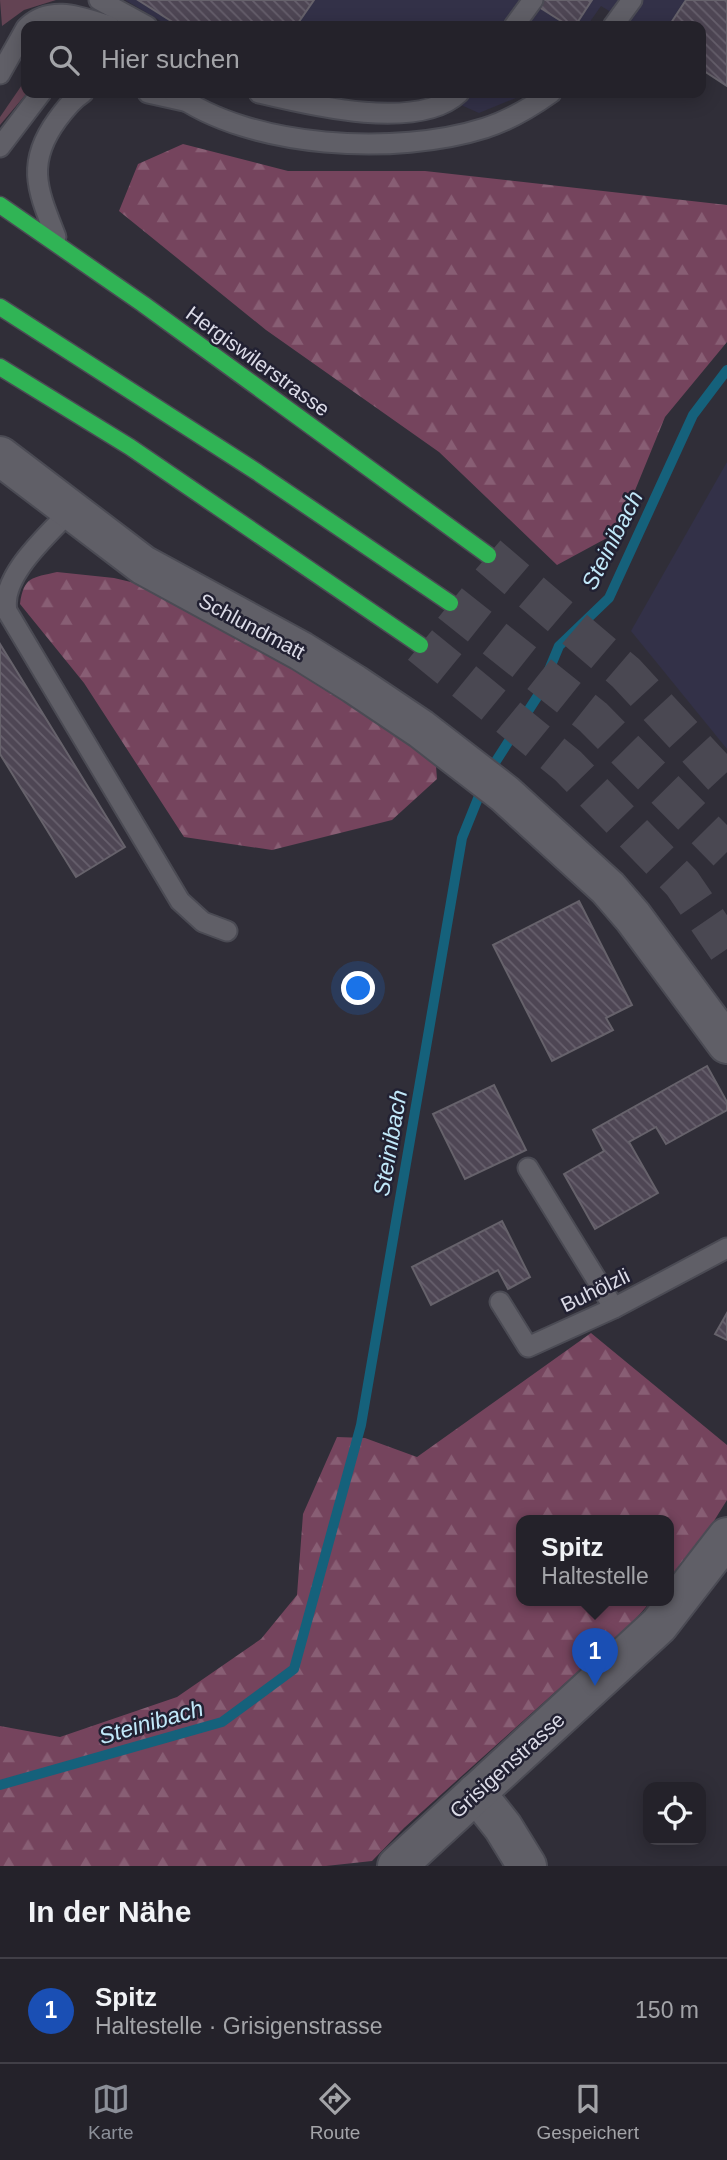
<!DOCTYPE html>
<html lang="de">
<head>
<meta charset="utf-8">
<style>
  :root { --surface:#24222a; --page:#2c2a32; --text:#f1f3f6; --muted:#a3a4a8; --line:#413f47; --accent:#8c9099 }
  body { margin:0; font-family:Arial,sans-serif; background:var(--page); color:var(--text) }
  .controls { position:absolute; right:21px; bottom:21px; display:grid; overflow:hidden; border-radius:14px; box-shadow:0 4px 18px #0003 }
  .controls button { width:63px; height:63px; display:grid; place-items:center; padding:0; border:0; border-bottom:2px solid var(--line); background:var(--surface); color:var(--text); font:35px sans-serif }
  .you { position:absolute; left:359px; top:989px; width:24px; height:24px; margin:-18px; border:5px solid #fff; border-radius:50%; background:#1a73e8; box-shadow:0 0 0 10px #1a73e833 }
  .badge { display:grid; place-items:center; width:46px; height:46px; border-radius:50%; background:var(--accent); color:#fff; font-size:23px; font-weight:700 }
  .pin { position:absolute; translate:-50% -58px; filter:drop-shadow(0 2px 4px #0008) }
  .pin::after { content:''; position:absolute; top:37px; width:24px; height:21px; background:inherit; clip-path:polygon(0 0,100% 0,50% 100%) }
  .popup { position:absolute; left:516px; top:1515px; width:158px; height:91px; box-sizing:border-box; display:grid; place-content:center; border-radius:14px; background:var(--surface); filter:drop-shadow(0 2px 5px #0005); font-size:23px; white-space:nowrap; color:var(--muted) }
  .popup b { font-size:26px; color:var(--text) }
  .popup::after { content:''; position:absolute; left:50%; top:100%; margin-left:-14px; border:14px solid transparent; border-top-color:var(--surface) }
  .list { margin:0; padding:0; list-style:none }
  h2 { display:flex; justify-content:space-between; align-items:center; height:91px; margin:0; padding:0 28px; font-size:30px }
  h2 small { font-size:23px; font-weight:400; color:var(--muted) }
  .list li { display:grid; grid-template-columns:46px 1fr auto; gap:21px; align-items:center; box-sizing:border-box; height:105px; padding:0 28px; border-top:2px solid var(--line) }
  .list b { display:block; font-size:26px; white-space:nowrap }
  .list p { margin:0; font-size:23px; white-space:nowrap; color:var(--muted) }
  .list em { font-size:23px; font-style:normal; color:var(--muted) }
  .icon { flex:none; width:38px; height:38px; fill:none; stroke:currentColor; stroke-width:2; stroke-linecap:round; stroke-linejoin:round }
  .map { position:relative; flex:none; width:727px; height:1866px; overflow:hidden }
  .search { position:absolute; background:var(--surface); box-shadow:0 4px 18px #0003; left:21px; right:21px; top:21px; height:77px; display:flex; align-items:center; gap:18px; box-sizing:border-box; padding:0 24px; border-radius:14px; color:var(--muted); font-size:26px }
  .sheet { height:196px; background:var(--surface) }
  nav { display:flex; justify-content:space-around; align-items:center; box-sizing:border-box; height:98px; border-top:2px solid var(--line); background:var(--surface); font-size:19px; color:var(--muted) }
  nav a { display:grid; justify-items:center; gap:4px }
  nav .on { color:var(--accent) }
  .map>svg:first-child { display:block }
  .built { fill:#333148 }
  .grass { fill:#634353 }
  .forest { fill:url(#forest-firs) }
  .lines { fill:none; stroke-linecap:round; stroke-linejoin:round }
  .stream { stroke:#15617b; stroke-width:10 }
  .building { fill:url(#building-back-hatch); stroke:#66626b; stroke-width:2 }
  .primary-tunnel { stroke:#4a4852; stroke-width:38; stroke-dasharray:38 19; stroke-linecap:butt }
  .highway-tunnel { stroke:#4a4852; stroke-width:38; stroke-dasharray:38 19; stroke-linecap:butt }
  .lane-casing { stroke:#4b4b54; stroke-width:23 }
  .street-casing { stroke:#4b4b54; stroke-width:42 }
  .fast-casing { stroke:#4b4b54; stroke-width:19 }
  .lane { stroke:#605f67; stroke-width:19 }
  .street { stroke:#605f67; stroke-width:38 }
  .fast { stroke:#30b455; stroke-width:16 }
  .labels { text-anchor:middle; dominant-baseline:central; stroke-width:5; stroke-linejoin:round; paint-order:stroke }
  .street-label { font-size:21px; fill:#dbdbe7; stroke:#222132 }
  .water-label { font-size:23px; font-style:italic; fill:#c1e8f9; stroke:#222132 }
</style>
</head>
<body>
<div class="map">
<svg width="727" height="1866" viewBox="0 0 727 1866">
  <defs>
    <pattern id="forest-firs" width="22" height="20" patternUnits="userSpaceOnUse" patternTransform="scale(1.75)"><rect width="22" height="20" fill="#75445d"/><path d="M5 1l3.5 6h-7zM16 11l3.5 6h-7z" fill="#885e74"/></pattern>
    <pattern id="building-back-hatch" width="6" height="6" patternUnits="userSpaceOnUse" patternTransform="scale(1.75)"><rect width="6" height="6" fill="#4e4654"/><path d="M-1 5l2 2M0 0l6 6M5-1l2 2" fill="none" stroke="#67606d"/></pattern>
  </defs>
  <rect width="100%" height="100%" fill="#302e38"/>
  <!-- built -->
  <g class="built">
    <polygon points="125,0 727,0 727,86 701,69 701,26 634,26 601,6 587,26 169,26"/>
    <polygon points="339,93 528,93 479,113 434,93 393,96"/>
    <polygon points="727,462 727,749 631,631"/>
  </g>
  <!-- grass -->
  <g class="grass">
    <polygon points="0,0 56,0 24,10 2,26"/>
    <polygon points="26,79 27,93 0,125 0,117"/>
  </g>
  <!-- forest -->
  <g class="forest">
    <polygon points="183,144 288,171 425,171 727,205 727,342 665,417 618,532 557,565 439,452 266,330 119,211 138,164"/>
    <path d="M57,572L114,578L169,591L430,754L436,766L437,779L392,820L272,850L184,837L84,683L20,604C24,576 32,578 57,572Z"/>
    <polygon points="591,1333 727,1445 727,1500 699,1545 669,1581 668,1520 522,1520 522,1600 652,1600 633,1622 404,1828 372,1861 326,1866 0,1866 0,1726 60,1737 177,1697 261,1639 297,1595 303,1514 337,1437 365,1438 417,1457"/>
  </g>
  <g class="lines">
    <!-- stream -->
    <g class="stream">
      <polyline points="489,772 539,694 559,646 609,598 693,415 727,370"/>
      <polyline points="0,1785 222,1722 294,1669 361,1425 462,838 483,786"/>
    </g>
  </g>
  <!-- building -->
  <g class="building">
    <polygon points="138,0 314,0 296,26 179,26"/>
    <polygon points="528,0 592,0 575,26 569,26"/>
    <polygon points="686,0 727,0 727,86 701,69 701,26 669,26"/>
    <polygon points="0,644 125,847 76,877 0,754"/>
    <polygon points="579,901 632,1005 606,1018 613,1030 552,1061 493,945"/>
    <polygon points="707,1066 727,1102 727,1110 666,1144 656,1127 629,1142 658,1193 595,1229 564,1174 604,1151 593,1130"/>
    <polygon points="494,1085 526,1150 465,1179 433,1114"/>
    <polygon points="502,1221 530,1277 508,1289 498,1270 431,1305 412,1267"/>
    <polygon points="727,1313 727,1340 715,1334"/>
  </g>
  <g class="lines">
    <!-- primary-tunnel -->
    <polyline class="primary-tunnel" points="488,555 626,673 727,782"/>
    <!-- highway-tunnel -->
    <g class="highway-tunnel">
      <polyline points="450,603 593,717 727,852"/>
      <polyline points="420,645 568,766 682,883 727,949"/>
    </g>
    <defs>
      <g id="lane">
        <polyline points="99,0 147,26"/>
        <path d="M28,26C52,4 83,18 110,26"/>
        <polyline points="514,26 533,0"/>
        <polyline points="613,26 632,0"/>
        <polyline points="0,74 26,28"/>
        <polyline points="148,93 184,101"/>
        <path d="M174,93C250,149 397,156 485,128C510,120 530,108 551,93"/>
        <path d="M259,93C309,105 418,132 459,93"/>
        <polyline points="0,147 41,93"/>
        <path d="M56,237C38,191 25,164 57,120C65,109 72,100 83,93"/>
        <path d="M71,510C48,535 0,576 7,611L180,901L203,922L227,931"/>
        <polyline points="528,1168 614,1308"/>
        <polyline points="500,1302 528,1347 614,1308 727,1248"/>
      </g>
      <g id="street">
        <polyline points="0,456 143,565 301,651 354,684 421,729 505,794 608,888 633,917 727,1044"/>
        <polyline points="476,1793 503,1827 527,1866"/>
        <polyline points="397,1866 659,1625 727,1537"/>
      </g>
      <g id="fast">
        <polyline points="0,205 143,304 488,555"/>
        <polyline points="0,307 257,472 450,603"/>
        <polyline points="0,367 130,447 420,645"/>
      </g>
    </defs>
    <!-- lane casing -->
    <use href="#lane" class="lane-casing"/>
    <!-- street casing -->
    <use href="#street" class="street-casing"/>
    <!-- fast casing -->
    <use href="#fast" class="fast-casing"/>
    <!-- lane -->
    <use href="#lane" class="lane"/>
    <!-- street -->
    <use href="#street" class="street"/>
    <!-- fast -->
    <use href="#fast" class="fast"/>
  </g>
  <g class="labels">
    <!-- street labels -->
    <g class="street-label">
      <text transform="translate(258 361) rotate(36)">Hergiswilerstrasse</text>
      <text transform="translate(252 626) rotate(28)">Schlundmatt</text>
      <text transform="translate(595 1290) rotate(-26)">Buhölzli</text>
      <text transform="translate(507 1765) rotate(-42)">Grisigenstrasse</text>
    </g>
    <!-- water labels -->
    <g class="water-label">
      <text transform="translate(612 540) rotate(-63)">Steinibach</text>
      <text transform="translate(390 1143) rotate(-80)">Steinibach</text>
      <text transform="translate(151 1722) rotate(-16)">Steinibach</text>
    </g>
  </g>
</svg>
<div class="controls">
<button><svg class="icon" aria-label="locate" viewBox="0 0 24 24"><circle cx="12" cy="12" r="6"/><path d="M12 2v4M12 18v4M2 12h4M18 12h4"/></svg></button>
</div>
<div class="you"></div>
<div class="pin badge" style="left:595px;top:1686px;background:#1a4fb4">1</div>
<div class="popup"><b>Spitz</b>Haltestelle</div>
<div class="search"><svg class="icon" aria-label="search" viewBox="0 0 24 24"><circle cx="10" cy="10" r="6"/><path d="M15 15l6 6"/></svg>Hier suchen</div>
</div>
<section class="sheet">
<h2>In der Nähe<small></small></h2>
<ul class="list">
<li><span class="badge" style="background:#1a4fb4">1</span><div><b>Spitz</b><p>Haltestelle · Grisigenstrasse</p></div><em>150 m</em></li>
</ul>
</section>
<nav>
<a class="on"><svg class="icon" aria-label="map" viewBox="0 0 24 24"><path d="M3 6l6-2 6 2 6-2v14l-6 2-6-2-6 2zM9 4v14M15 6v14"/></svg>Karte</a>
<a><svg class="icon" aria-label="directions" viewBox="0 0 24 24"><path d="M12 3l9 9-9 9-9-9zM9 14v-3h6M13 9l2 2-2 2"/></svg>Route</a>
<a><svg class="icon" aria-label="saved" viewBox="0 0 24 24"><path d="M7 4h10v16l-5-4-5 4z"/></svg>Gespeichert</a>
</nav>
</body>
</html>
